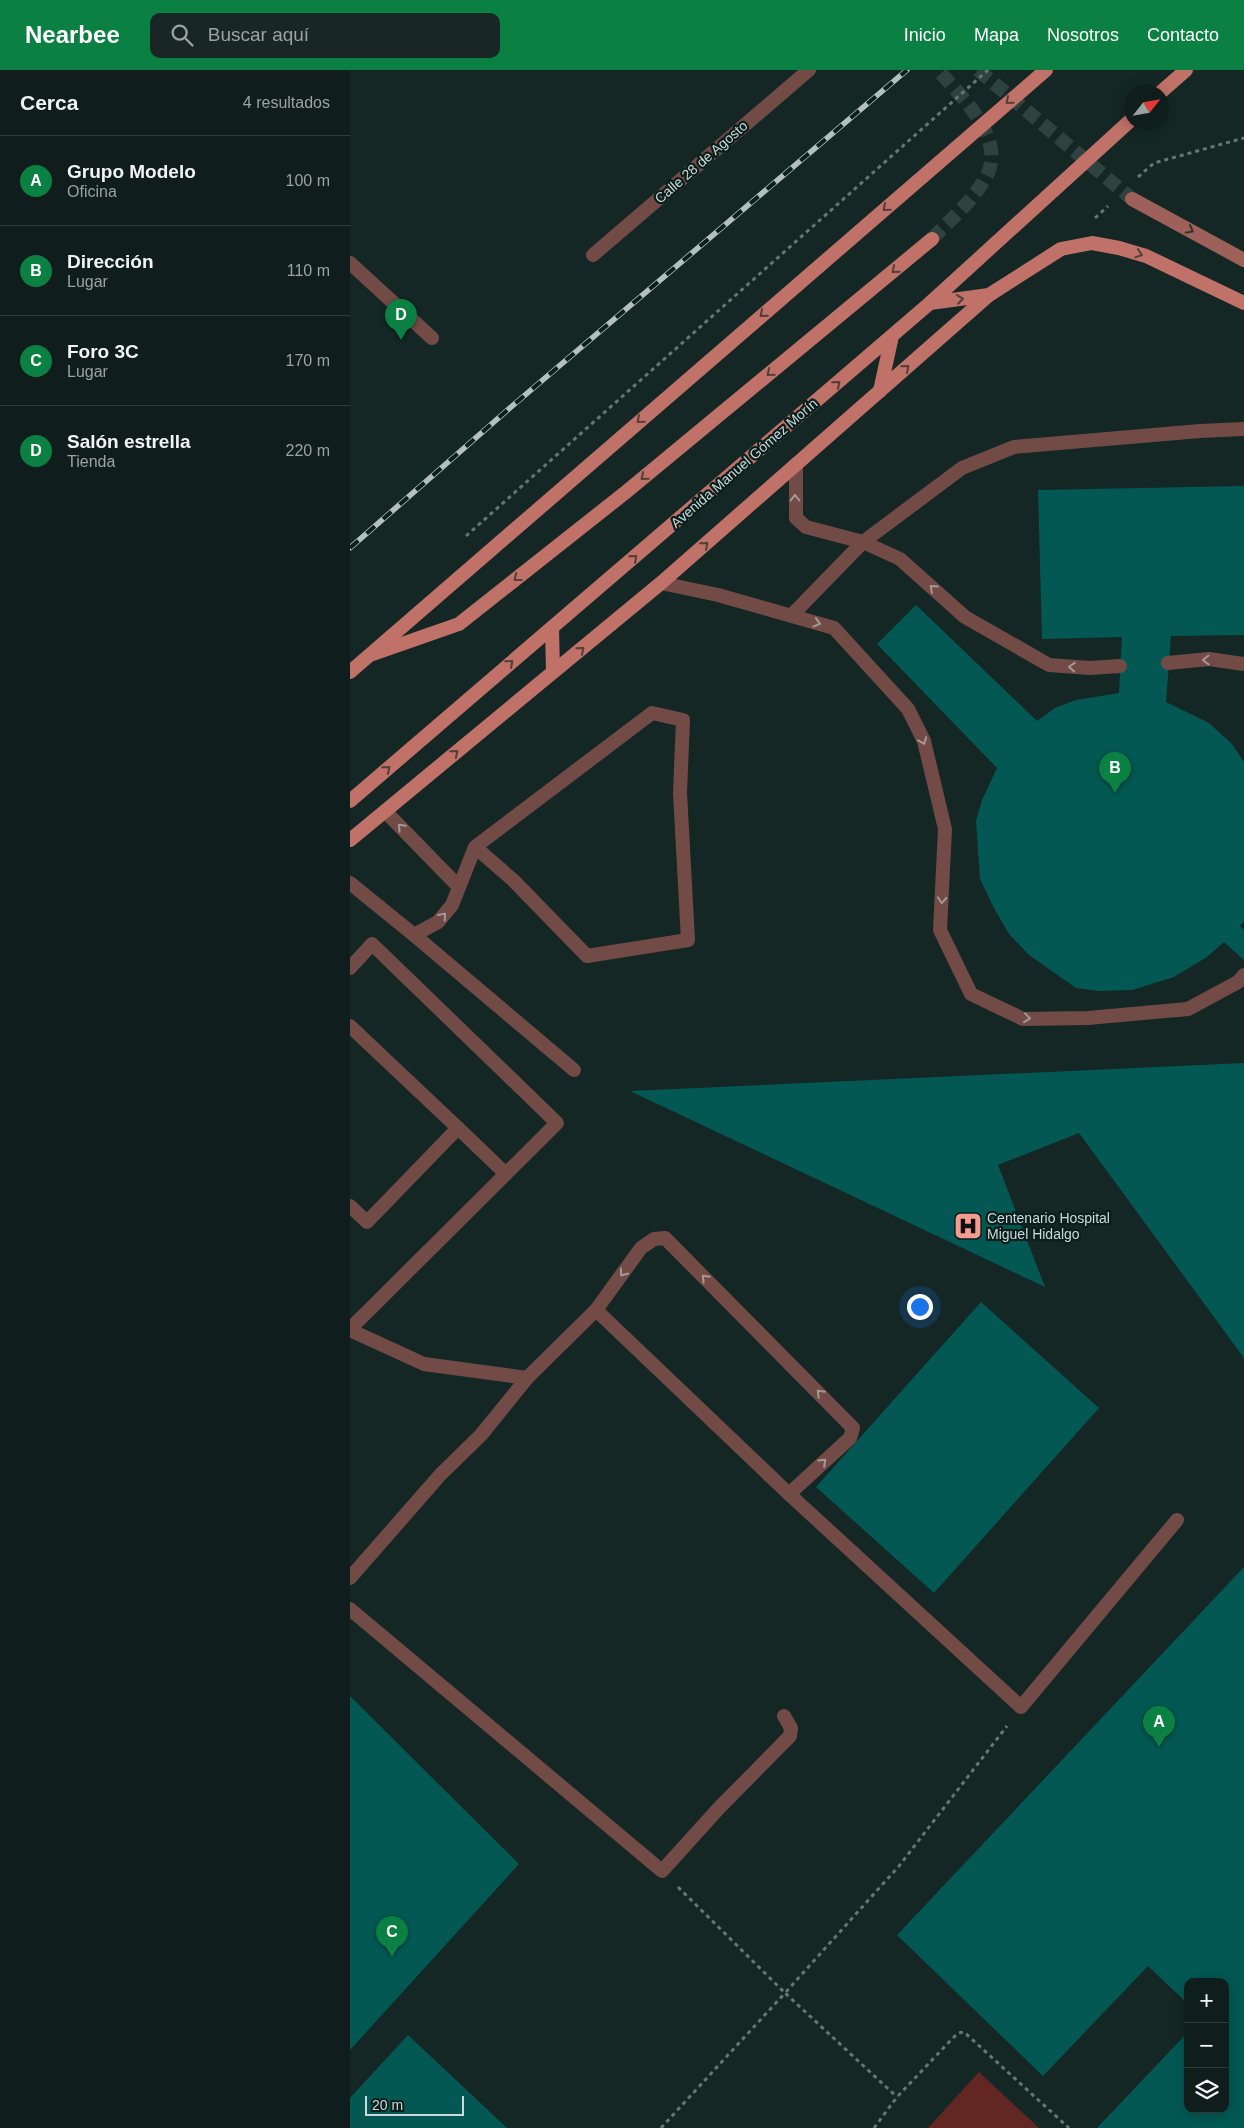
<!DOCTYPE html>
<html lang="es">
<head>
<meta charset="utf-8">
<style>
  :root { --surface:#0f1d1c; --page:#182625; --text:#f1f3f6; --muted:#9ba2a3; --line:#2f3b3b; --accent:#0b8043 }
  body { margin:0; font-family:Helvetica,sans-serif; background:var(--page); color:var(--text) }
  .controls { position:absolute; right:15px; bottom:15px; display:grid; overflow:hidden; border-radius:10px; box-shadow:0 2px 12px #0003 }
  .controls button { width:45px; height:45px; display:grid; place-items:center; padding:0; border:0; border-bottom:1px solid var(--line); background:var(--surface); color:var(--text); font:25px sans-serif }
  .compass { position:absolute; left:774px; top:15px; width:45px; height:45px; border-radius:50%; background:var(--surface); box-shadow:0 2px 12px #0003; rotate:59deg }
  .scale { position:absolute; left:15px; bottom:12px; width:99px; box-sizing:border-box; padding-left:5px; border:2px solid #cdd9d8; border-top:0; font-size:14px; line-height:18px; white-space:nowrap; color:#cdd9d8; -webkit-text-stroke:4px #0a1e1c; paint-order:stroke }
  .you { position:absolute; left:569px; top:1236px; width:18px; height:18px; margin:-12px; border:4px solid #fff; border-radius:50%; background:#1a73e8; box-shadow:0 0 0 8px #1a73e833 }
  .badge { display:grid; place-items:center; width:32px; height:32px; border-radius:50%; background:var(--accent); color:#fff; font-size:16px; font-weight:700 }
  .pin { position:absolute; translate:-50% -41px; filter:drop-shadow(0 1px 2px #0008) }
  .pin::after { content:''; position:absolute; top:26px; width:18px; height:15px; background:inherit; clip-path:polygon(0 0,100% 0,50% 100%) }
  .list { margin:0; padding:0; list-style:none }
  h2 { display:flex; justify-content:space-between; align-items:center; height:65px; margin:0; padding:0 20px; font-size:21px }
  h2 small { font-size:16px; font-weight:400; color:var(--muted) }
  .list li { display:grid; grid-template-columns:32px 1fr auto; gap:15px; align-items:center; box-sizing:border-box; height:90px; padding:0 20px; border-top:1px solid var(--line) }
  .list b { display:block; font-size:19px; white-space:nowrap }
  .list p { margin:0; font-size:16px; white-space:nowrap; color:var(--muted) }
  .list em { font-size:16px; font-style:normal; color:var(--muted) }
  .icon { flex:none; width:28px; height:28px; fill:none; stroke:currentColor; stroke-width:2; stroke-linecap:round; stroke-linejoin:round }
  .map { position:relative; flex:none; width:894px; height:2058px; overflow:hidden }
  header { display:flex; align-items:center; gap:30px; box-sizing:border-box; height:70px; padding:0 25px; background:var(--accent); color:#fff }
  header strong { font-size:24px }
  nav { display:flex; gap:28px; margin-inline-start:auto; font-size:18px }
  .search { width:350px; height:45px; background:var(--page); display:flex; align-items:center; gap:12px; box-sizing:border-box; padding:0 18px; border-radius:10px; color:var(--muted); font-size:19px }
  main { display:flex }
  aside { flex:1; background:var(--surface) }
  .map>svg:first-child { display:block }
  .green { fill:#622722 }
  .building { fill:#035853 }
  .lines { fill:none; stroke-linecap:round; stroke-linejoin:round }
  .secondary-tunnel { stroke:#304240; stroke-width:14; stroke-dasharray:14 7; stroke-linecap:butt }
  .primary-tunnel { stroke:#304240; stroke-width:14; stroke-dasharray:14 7; stroke-linecap:butt }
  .path { stroke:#677675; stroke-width:3; stroke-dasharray:4 4; stroke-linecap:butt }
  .service { stroke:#724b46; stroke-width:14 }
  .minor { stroke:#724b46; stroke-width:14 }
  .secondary { stroke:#9e615a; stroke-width:14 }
  .primary { stroke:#c07168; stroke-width:14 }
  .rail-casing { stroke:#b3c0bf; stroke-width:5.5 }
  .rail { stroke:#0a1e1c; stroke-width:4; stroke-dasharray:11; stroke-linecap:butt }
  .oneway { stroke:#533f3a }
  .oneway2 { stroke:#36322f }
  .oneway3 { stroke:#a49996 }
  .labels { text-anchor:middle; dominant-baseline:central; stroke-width:4.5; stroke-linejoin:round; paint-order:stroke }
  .street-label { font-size:14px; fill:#cdd9d8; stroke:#0a1e1c }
  .poi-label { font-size:14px; fill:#cdd9d8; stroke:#0a1e1c; text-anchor:start }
</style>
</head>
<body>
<header>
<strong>Nearbee</strong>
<div class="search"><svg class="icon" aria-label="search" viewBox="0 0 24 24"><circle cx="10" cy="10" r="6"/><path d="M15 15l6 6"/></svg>Buscar aquí</div>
<nav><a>Inicio</a><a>Mapa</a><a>Nosotros</a><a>Contacto</a></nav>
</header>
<main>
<aside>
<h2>Cerca<small>4 resultados</small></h2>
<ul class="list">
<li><span class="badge">A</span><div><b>Grupo Modelo</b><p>Oficina</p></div><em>100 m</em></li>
<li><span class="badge">B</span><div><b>Dirección</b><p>Lugar</p></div><em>110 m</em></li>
<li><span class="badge">C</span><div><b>Foro 3C</b><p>Lugar</p></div><em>170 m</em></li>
<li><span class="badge">D</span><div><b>Salón estrella</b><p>Tienda</p></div><em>220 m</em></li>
</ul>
</aside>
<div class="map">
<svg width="894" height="2058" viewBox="0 0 894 2058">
  <rect width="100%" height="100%" fill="#142725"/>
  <!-- green -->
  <polygon class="green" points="629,2002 689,2058 578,2058"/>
  <!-- building -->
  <g class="building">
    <polygon points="894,416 894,565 821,566 816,632 859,653 882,674 894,692 894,851 890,856 894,860 894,890 874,872 857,887 824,907 782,920 749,921 726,918 679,885 659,864 644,838 630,809 626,751 632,730 647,698 527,574 566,535 687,651 705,638 726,630 769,623 772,567 692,569 688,420"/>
    <polygon points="894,993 894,1288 729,1063 648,1095 695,1217 280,1021"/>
    <polygon points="631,1232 749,1338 584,1523 466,1417"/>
    <polygon points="894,1497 894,2058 747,2058 838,1962 838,2039 875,2039 875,1912 838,1912 838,1934 798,1896 693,2006 547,1865"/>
    <polygon points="0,1626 169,1794 0,1980"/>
    <polygon points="58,1965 157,2058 0,2058 0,2028"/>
  </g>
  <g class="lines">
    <!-- secondary-tunnel -->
    <polyline class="secondary-tunnel" points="628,0 782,129"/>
    <!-- primary-tunnel -->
    <path class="primary-tunnel" d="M582,169C601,149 625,129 637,105C656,68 610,25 588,0"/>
    <!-- path -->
    <g class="path">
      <polyline points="788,107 804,93 894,68"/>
      <polyline points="745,148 758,136"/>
      <polyline points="116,466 638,0"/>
      <polyline points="328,1817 435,1923 549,1796 657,1656"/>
      <polyline points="311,2058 435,1923 547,2027"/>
      <polyline points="524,2058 547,2027 601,1970 608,1963 614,1962 719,2058"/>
    </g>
    <!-- service -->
    <g class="service">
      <polyline points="446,394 446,448 456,457 513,472 550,489 615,547 699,595 740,598 770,596"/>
      <polyline points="311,513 368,525 484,558 558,639 574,671 595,759 590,860 621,924 673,949 738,948 838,939 888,912 894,905"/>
      <polyline points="442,545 513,472 612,398 664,377 850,361 894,359"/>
      <polyline points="818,593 859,589 894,594"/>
      <polyline points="35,741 108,816"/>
      <polyline points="0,813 64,865 224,1000"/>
      <polyline points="64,865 88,852 102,835 125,777 302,643 333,650 330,723 338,870 237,886 163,810 125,777"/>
      <polyline points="0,898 22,874 207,1053 0,1259"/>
      <polyline points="0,956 108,1058 17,1152 0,1136"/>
      <polyline points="108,1058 156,1104"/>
      <polyline points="246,1240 439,1424 671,1637 827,1450"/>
      <polyline points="0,1260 74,1294 177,1308"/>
      <polyline points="0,1508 90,1405 131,1365 177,1308 246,1240 291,1178 304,1169 315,1168 503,1358 500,1368 439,1424"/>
      <polyline points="0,1539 312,1801 369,1738 440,1666 441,1658 434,1646"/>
    </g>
    <!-- minor -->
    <g class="minor">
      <polyline points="243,185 459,0"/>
      <polyline points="0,193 82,268"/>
    </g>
    <!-- secondary -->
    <polyline class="secondary" points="782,129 894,190"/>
    <!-- primary -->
    <g class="primary">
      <polyline points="811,22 836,0"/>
      <polyline points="580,233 639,225"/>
      <polyline points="530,321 542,266"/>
      <polyline points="202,558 203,602"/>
      <polyline points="23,584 109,554 276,422 582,169"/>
      <polyline points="0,602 696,0"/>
      <polyline points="0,731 580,233 782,49"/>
      <polyline points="0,770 311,513 639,225 711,179 742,173 769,178 796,186 894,233"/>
    </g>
    <defs>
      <polyline id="rail" points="0,478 161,337 557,0"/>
    </defs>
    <!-- rail casing -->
    <use href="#rail" class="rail-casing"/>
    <!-- rail -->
    <use href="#rail" class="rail"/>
  </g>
  <!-- one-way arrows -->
  <defs><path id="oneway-chevron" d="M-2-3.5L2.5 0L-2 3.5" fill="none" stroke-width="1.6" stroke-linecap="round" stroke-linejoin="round" transform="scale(1.25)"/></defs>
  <g class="oneway">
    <use href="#oneway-chevron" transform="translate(659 31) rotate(139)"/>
    <use href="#oneway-chevron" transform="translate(536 138) rotate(139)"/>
    <use href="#oneway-chevron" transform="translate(789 184) rotate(18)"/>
    <use href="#oneway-chevron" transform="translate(545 200) rotate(140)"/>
    <use href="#oneway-chevron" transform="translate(610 229) rotate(-8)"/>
    <use href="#oneway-chevron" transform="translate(413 244) rotate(139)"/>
    <use href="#oneway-chevron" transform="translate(556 298) rotate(-41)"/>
    <use href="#oneway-chevron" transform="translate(420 303) rotate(140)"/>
    <use href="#oneway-chevron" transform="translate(487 314) rotate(-41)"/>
    <use href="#oneway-chevron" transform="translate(290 350) rotate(139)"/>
    <use href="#oneway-chevron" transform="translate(294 407) rotate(140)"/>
    <use href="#oneway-chevron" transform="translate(355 475) rotate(-41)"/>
    <use href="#oneway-chevron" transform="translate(284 488) rotate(-41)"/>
    <use href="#oneway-chevron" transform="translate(167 508) rotate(142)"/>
    <use href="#oneway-chevron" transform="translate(231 580) rotate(-40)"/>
    <use href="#oneway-chevron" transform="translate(160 593) rotate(-41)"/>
    <use href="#oneway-chevron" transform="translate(105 683) rotate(-39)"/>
    <use href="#oneway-chevron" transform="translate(37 699) rotate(-41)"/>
  </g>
  <use class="oneway2" href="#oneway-chevron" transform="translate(840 160) rotate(29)"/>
  <g class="oneway3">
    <use href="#oneway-chevron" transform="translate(445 428) rotate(-90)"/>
    <use href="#oneway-chevron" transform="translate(583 518) rotate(-138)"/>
    <use href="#oneway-chevron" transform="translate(467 553) rotate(17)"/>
    <use href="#oneway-chevron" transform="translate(856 590) rotate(179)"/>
    <use href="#oneway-chevron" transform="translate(722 597) rotate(-176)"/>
    <use href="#oneway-chevron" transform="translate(573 671) rotate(69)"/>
    <use href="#oneway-chevron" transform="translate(51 757) rotate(-134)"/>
    <use href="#oneway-chevron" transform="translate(592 830) rotate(93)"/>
    <use href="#oneway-chevron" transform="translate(93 846) rotate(-49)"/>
    <use href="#oneway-chevron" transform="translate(677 948) rotate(7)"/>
    <use href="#oneway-chevron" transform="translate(273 1203) rotate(126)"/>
    <use href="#oneway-chevron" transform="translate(355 1208) rotate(-135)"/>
    <use href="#oneway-chevron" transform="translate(470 1323) rotate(-135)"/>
    <use href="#oneway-chevron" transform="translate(473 1392) rotate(-43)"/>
  </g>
  <!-- icons -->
  <defs>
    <symbol id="hospital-square" viewBox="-11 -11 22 22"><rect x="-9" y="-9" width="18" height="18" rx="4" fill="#f59c91" stroke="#0a1e1c"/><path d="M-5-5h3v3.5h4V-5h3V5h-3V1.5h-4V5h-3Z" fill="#111"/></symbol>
  </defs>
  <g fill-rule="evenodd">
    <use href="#hospital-square" x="602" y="1140" width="32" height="32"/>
  </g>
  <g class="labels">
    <!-- street labels -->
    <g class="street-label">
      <text transform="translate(351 92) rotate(-41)">Calle 28 de Agosto</text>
      <text transform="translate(394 393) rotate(-41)">Avenida Manuel Gómez Morín</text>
    </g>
    <!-- poi labels -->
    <g class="poi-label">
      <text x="637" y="1148">Centenario Hospital<tspan x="637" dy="16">Miguel Hidalgo</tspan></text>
    </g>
  </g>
</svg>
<div class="controls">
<button>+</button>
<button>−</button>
<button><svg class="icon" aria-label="layers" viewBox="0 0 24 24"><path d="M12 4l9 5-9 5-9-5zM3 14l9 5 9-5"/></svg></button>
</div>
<svg class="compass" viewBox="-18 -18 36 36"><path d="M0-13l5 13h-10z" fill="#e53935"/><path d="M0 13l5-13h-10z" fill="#9ba2a3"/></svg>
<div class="scale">20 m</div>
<div class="you"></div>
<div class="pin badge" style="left:809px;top:1677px">A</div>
<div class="pin badge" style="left:765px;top:723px">B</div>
<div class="pin badge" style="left:42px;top:1887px">C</div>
<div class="pin badge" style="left:51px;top:270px">D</div>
</div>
</main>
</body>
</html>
